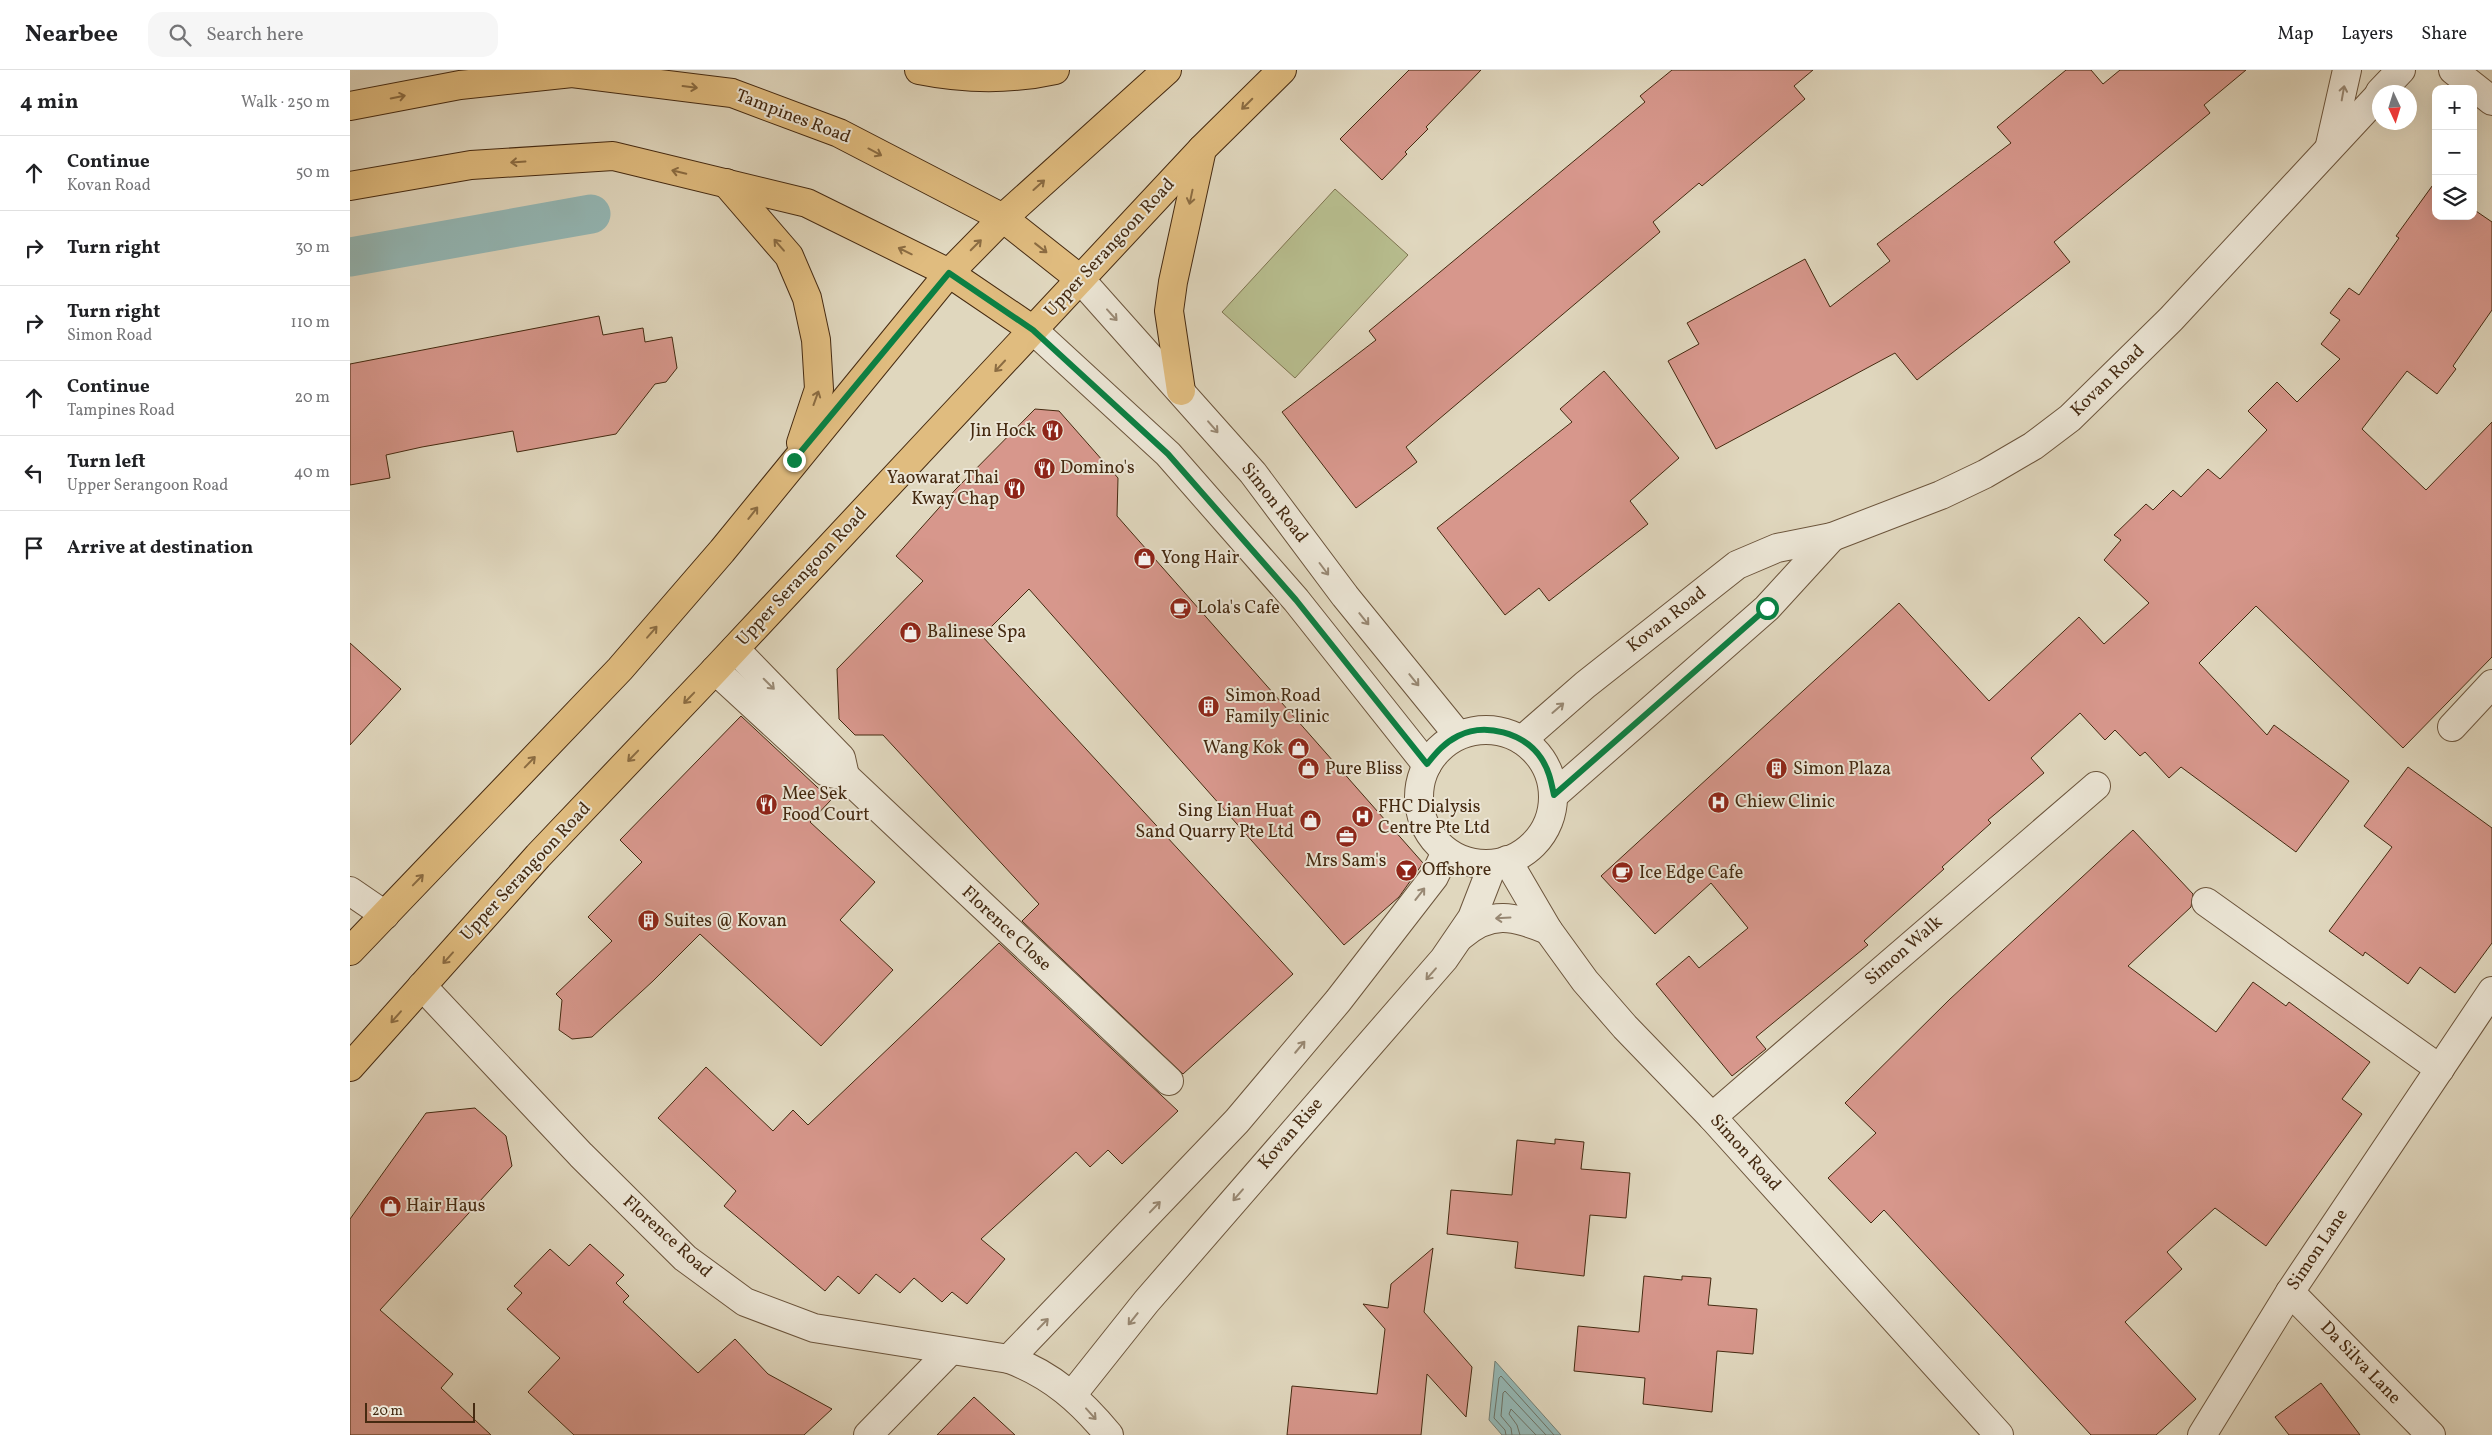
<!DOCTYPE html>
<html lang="en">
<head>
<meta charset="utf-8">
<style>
  :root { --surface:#fff; --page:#f6f6f6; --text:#202124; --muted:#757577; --line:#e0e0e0 }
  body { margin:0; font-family:Vollkorn,serif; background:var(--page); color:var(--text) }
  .controls { position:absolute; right:15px; top:15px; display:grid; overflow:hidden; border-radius:10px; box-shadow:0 5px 20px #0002 }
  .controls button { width:45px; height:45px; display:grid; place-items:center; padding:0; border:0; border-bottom:1px solid var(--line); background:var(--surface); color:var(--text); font:25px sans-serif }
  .compass { position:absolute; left:2022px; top:15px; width:45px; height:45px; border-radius:50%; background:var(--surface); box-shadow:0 5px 20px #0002; rotate:176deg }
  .scale { position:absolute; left:15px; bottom:12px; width:110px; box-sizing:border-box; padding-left:5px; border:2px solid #452a11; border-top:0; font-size:14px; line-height:18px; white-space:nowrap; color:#452a11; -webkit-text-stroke:4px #ebe5d5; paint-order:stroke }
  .stop { position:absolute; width:15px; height:15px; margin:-11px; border:4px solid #0b8043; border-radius:50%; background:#fff }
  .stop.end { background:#0b8043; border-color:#fff; box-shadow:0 1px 5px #0008 }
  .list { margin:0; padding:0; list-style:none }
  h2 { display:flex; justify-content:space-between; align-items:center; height:65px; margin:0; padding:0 20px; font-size:21px }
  h2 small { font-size:16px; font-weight:400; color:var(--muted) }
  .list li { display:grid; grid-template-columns:32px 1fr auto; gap:15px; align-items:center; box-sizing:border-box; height:75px; padding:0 20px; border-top:1px solid var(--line) }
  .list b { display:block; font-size:19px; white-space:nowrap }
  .list p { margin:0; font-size:16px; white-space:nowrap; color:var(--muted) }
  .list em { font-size:16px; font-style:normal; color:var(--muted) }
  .icon { flex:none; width:28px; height:28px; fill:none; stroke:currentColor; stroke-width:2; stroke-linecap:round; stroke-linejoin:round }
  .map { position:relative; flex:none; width:2142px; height:1365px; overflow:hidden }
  header { display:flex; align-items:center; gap:30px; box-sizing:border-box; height:70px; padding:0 25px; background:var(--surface); border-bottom:1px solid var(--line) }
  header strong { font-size:24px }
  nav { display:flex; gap:28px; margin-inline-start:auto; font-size:18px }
  .search { width:350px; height:45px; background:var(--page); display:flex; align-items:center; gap:12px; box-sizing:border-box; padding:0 18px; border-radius:15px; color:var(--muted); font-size:19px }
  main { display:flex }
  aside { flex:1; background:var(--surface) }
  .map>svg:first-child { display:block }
  .green { fill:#b7bd8e; stroke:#7e7450 }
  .water { fill:#94b8b6; stroke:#747f74 }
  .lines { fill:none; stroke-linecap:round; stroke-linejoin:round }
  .shore { stroke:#6c7164; stroke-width:1 }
  .canal { stroke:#94b8b6; stroke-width:39 }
  .building { fill:#d7978c; stroke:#452a11 }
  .minor-casing { stroke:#6c553c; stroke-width:30 }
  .primary-casing { stroke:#452a11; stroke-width:30 }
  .minor { stroke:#ebe5d5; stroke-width:28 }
  .primary { stroke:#e0bc7f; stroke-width:28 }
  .oneway { stroke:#8b6c42 }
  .oneway2 { stroke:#988873 }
  .route { stroke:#0b8043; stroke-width:6 }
  .labels { text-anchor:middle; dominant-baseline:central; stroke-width:4; stroke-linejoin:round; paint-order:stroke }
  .street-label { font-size:18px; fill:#452a11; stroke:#ebe5d5 }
  .poi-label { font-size:18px; fill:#452a11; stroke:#ebe5d5; text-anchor:start }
</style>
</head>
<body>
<header>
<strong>Nearbee</strong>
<div class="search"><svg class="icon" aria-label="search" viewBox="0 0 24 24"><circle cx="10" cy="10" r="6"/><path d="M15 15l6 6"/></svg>Search here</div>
<nav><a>Map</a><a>Layers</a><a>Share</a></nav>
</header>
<main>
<aside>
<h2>4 min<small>Walk · 250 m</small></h2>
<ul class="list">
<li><svg class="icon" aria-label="ahead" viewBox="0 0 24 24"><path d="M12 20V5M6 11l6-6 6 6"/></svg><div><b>Continue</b><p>Kovan Road</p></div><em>50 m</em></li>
<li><svg class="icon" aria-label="right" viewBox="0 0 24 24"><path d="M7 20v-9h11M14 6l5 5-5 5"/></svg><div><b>Turn right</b></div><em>30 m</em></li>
<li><svg class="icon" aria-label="right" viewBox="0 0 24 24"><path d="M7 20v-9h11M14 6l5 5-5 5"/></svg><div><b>Turn right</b><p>Simon Road</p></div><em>110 m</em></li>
<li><svg class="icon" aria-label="ahead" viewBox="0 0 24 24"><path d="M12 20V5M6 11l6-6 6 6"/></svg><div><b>Continue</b><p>Tampines Road</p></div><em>20 m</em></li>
<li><svg class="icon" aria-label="left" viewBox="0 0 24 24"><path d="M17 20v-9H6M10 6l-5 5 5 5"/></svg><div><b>Turn left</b><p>Upper Serangoon Road</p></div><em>40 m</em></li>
<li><svg class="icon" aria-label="arrive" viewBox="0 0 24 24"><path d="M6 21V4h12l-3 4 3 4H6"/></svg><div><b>Arrive at destination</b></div></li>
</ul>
</aside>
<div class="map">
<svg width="2142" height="1365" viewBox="0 0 2142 1365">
  <rect width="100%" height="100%" fill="#e0d7be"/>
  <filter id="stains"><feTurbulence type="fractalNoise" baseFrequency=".004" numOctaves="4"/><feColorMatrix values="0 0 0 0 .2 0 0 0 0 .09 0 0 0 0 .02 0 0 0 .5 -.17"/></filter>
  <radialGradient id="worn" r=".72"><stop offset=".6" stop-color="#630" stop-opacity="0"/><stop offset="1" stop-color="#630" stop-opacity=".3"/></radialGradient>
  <!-- green -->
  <polygon class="green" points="985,119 1058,185 945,308 872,242"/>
  <!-- water -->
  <polygon class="water" points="1145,1291 1211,1365 1152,1365 1139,1350"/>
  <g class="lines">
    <!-- shore -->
    <g class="shore">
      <polyline points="1156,1365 1155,1360 1144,1348 1149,1308 1151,1306 1204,1365"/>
      <polyline points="1162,1365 1161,1358 1151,1346 1153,1323 1155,1321 1196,1365"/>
      <polyline points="1170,1365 1167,1355 1159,1344 1161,1339 1186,1365"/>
    </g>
    <!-- canal -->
    <polyline class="canal" points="0,187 241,144"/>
  </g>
  <!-- building -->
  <g class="building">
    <polygon points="1059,0 1131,0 1076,57 1078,59 1055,82 1057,84 1032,110 990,69"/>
    <polygon points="1322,0 1463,0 1444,16 1455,29 1352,116 1349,113 1303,152 1310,162 1056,377 1067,392 1006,438 932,342 1026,270 1019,261 1295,32 1290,26"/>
    <polygon points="1716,0 1741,0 1753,14 1770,0 1896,0 1854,35 1860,43 1704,172 1720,192 1567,310 1545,283 1366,379 1318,291 1349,274 1337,253 1455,189 1480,237 1540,191 1527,174 1661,73 1647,57"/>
    <polygon points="2085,112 2086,146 2123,146 2123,139 2142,152 2142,240 2103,296 2106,299 2087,324 2057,301 2012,359 2076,420 2142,352 2142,587 2053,678 1906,536 1849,593 1917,665 1924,655 1999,711 1946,782 1831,697 1819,708 1795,682 1790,686 1765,660 1755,670 1730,643 1681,688 1694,703 1638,750 1641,753 1592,797 1594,799 1514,871 1518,875 1406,967 1416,979 1382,1006 1306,914 1339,886 1349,898 1398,858 1361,813 1305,864 1251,806 1549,533 1639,631 1729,547 1754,574 1799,533 1754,490 1771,470 1764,465 1796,434 1803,440 1823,420 1831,427 1858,399 1870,409 1917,360 1898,341 1927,312 1947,332 1990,289 1971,274 1990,250 1980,243 1999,218 2009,225 2049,168 2046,166"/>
    <polygon points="249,246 253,265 293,258 295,272 322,267 327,298 316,312 305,314 266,364 167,382 163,361 72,377 36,385 40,408 0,415 0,294"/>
    <polygon points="1254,301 1329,388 1280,431 1298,454 1199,531 1189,518 1155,545 1087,458 1222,352 1210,339"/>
    <polygon points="685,339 709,341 768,408 767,446 1073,793 1049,827 994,875 679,519 632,566 943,904 833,1004 672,851 689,834 533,665 505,665 489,649 487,599 573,511 546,486 605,420"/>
    <polygon points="0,573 51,619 0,675"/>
    <polygon points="391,646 481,730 460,752 525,812 490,850 543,900 471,976 350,864 303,911 242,967 222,969 209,960 212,930 206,924 262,871 238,847 292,792 270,770"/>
    <polygon points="2058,697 2142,758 2142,873 2105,923 2070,897 2058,914 2015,882 2013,886 1979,861 2042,777 2014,756"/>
    <polygon points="1783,760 1843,824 1841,837 1778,896 1866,962 1903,912 1936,936 1939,932 2020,992 1992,1029 2012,1044 1916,1176 1865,1138 1817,1182 1832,1199 1775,1252 1846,1329 1806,1365 1741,1365 1534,1140 1521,1153 1478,1108 1526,1063 1495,1033 1600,929"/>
    <polygon points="649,873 828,1041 772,1094 758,1080 740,1097 726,1082 631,1169 655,1189 617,1234 602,1222 592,1232 564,1208 550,1223 526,1204 509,1224 488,1206 475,1221 374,1136 386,1121 308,1048 356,997 423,1061 443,1040 458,1055"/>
    <polygon points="125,1038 156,1066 162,1096 30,1240 103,1304 91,1318 141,1365 0,1365 0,1149 76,1043"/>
    <polygon points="1205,1069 1234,1072 1231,1099 1280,1103 1276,1148 1240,1145 1234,1206 1165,1198 1168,1172 1097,1164 1101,1120 1162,1125 1167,1070 1205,1074"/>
    <polygon points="240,1174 274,1205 266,1213 279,1226 273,1232 348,1303 385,1269 418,1304 482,1339 454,1365 224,1365 178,1322 210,1288 157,1239 172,1223 164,1216 200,1179 219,1196"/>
    <polygon points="1083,1178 1074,1242 1122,1297 1116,1347 1077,1304 1071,1365 937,1365 942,1316 1027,1324 1035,1259 1013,1234 1038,1238 1041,1214"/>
    <polygon points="1294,1206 1332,1210 1332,1206 1361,1208 1358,1235 1407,1239 1403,1284 1367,1281 1362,1342 1293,1334 1295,1308 1224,1301 1228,1256 1289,1262"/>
    <polygon points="1971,1313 2010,1365 1939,1365 1925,1347"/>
    <polygon points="624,1327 665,1365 587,1365"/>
  </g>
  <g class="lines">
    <defs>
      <g id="minor">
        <polyline points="2103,0 2142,31"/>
        <polyline points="2030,22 2051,0"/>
        <polyline points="1980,75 1997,0"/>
        <polyline points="730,209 903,403 995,526 1108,665"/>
        <polyline points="683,260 818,384 946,530 1077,695"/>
        <polyline points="385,579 491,688 495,706"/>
        <polyline points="365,600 476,702 495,706 819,1011"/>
        <polyline points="2102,657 2142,614"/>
        <circle cx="1136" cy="727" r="67"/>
        <polyline points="1172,670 1235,615 1387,495 1427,478 1482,467 1591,425 1635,404 1683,376 1720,348 1821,249 2030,24"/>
        <polyline points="1204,725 1417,538 1482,467"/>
        <polyline points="1157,790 1198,860 1235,911 1275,957 1362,1047 1649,1365"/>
        <polyline points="0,821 35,845"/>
        <polyline points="1856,832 2090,999"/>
        <path d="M1111,866C1142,839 1164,847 1198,860"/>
        <path d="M72,916L231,1085L335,1188L395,1232L464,1258L659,1289C702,1305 731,1331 759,1365"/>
        <polyline points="1362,1047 1746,716"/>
        <polyline points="1940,1222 2081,1365"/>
        <polyline points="659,1289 887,1051 988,931 1084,807 1096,782"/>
        <polyline points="722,1325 796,1232 1094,889 1122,848 1143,794"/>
        <polyline points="518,1365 600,1281"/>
        <polyline points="1852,1365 1940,1222 2142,921"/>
      </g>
      <g id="primary">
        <path d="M569,0C614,9 660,10 705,0"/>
        <polyline points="0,36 110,15 222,3 382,23 489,63 653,148 730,209"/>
        <polyline points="376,113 439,186 457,228 466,270 469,319 451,373"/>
        <polyline points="0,116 121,95 263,86 457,133 599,203 683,260"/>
        <polyline points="831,321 819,241 823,212 852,79"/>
        <polyline points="0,881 270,599 372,481 599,203 653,148 817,0"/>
        <polyline points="0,997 188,786 365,600 852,79 932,0"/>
      </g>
    </defs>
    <!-- minor casing -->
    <use href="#minor" class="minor-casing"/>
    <!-- primary casing -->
    <use href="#primary" class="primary-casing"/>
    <!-- minor -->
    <use href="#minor" class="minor"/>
    <!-- primary -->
    <use href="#primary" class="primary"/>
  </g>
  <!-- one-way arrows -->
  <defs><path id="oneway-shaft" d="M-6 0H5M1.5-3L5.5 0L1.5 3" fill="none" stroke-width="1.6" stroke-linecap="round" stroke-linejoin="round" transform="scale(1.25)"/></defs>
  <g class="oneway">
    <use href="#oneway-shaft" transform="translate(340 17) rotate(7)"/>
    <use href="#oneway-shaft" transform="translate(48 27) rotate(-11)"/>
    <use href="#oneway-shaft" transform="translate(897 34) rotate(135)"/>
    <use href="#oneway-shaft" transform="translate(525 82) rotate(28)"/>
    <use href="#oneway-shaft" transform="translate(168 92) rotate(176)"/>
    <use href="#oneway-shaft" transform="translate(329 102) rotate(-167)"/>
    <use href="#oneway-shaft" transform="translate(689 115) rotate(-42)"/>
    <use href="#oneway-shaft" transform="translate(841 127) rotate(102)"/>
    <use href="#oneway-shaft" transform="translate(429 175) rotate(-131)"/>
    <use href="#oneway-shaft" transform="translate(626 175) rotate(-45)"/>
    <use href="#oneway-shaft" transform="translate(691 178) rotate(38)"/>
    <use href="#oneway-shaft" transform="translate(555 181) rotate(-154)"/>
    <use href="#oneway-shaft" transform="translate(650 296) rotate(133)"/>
    <use href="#oneway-shaft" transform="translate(466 328) rotate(-70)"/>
    <use href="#oneway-shaft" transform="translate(403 443) rotate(-52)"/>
    <use href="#oneway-shaft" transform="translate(302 562) rotate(-49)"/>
    <use href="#oneway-shaft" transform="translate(339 628) rotate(134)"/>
    <use href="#oneway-shaft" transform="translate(283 686) rotate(134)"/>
    <use href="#oneway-shaft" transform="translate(180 692) rotate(-46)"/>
    <use href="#oneway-shaft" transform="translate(68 810) rotate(-46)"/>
    <use href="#oneway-shaft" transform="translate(98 888) rotate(132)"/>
    <use href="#oneway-shaft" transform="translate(46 947) rotate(131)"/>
  </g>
  <g class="oneway2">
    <use href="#oneway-shaft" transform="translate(1993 23) rotate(-80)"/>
    <use href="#oneway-shaft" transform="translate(762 245) rotate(48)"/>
    <use href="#oneway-shaft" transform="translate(863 357) rotate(49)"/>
    <use href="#oneway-shaft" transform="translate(974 499) rotate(53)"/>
    <use href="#oneway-shaft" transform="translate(1014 549) rotate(51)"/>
    <use href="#oneway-shaft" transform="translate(1064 610) rotate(51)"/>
    <use href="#oneway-shaft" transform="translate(419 614) rotate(45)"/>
    <use href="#oneway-shaft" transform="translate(1208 638) rotate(-41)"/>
    <use href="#oneway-shaft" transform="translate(1070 824) rotate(-52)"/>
    <use href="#oneway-shaft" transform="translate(1153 848) rotate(177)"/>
    <use href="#oneway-shaft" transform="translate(1081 904) rotate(131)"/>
    <use href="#oneway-shaft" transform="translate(950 977) rotate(-50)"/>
    <use href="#oneway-shaft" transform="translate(888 1125) rotate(131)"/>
    <use href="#oneway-shaft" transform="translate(805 1137) rotate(-46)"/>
    <use href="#oneway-shaft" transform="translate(783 1249) rotate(129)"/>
    <use href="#oneway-shaft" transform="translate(693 1254) rotate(-46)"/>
    <use href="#oneway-shaft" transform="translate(741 1344) rotate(48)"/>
  </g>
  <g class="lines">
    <!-- route -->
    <path class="route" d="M444,390L599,203L683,260L818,384L946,530L1077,694C1086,683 1094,673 1108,666C1135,652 1174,663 1191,688C1199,700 1201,711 1204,725L1417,538"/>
  </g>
  <!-- icons -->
  <defs>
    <symbol id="restaurant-disc" viewBox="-11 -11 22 22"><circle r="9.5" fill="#8f2418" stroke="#ebe5d5"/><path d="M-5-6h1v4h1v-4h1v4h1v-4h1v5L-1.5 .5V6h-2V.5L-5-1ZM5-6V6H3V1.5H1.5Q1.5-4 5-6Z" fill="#fff"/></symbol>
    <symbol id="shop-disc" viewBox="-11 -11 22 22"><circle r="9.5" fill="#8f2418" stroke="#ebe5d5"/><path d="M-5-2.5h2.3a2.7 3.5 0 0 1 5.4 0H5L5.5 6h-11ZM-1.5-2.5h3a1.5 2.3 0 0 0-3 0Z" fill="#fff"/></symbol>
    <symbol id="cafe-disc" viewBox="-11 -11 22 22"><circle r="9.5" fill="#8f2418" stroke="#ebe5d5"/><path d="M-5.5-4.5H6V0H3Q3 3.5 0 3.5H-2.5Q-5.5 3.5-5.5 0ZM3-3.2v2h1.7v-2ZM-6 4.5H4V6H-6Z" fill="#fff"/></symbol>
    <symbol id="building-disc" viewBox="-11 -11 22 22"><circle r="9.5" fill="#8f2418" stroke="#ebe5d5"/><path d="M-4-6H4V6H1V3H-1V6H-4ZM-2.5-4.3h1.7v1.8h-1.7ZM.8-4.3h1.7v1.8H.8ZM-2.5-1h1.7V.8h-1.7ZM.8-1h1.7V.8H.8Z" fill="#fff"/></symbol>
    <symbol id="hospital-disc" viewBox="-11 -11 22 22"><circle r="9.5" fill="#8f2418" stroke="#ebe5d5"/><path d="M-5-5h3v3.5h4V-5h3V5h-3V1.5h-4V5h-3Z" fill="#fff"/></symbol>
    <symbol id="office-disc" viewBox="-11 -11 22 22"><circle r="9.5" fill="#8f2418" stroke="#ebe5d5"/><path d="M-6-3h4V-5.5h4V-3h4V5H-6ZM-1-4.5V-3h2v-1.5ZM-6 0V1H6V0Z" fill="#fff"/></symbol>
    <symbol id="bar-disc" viewBox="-11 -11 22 22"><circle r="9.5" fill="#8f2418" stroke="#ebe5d5"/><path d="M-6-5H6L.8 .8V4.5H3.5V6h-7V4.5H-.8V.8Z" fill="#fff"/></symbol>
  </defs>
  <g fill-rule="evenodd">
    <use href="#restaurant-disc" x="690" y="348" width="25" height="25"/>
    <use href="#restaurant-disc" x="682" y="386" width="25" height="25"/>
    <use href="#restaurant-disc" x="652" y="406" width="25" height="25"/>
    <use href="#shop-disc" x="782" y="476" width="25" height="25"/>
    <use href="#cafe-disc" x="818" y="526" width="25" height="25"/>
    <use href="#shop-disc" x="548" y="550" width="25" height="25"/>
    <use href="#building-disc" x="846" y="624" width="25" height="25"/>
    <use href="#shop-disc" x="936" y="666" width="25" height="25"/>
    <use href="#shop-disc" x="946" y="686" width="25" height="25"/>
    <use href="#building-disc" x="1414" y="686" width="25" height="25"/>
    <use href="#hospital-disc" x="1356" y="720" width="25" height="25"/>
    <use href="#restaurant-disc" x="404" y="722" width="25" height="25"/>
    <use href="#hospital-disc" x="1000" y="734" width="25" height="25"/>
    <use href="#shop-disc" x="948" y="738" width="25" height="25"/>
    <use href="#office-disc" x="984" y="754" width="25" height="25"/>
    <use href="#bar-disc" x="1044" y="788" width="25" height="25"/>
    <use href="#cafe-disc" x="1260" y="790" width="25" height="25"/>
    <use href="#building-disc" x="286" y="838" width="25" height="25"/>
    <use href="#shop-disc" x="28" y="1124" width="25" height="25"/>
  </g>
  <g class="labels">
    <!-- street labels -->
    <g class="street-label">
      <text transform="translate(443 47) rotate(21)">Tampines Road</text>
      <text transform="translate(760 178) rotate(-47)">Upper Serangoon Road</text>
      <text transform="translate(1758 311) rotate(-44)">Kovan Road</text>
      <text transform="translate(924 433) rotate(52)">Simon Road</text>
      <text transform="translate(452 507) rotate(-47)">Upper Serangoon Road</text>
      <text transform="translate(1317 550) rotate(-38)">Kovan Road</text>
      <text transform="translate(176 802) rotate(-47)">Upper Serangoon Road</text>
      <text transform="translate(656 859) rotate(43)">Florence Close</text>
      <text transform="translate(1554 881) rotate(-41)">Simon Walk</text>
      <text transform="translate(941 1064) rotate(-49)">Kovan Rise</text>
      <text transform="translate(1395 1083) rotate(48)">Simon Road</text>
      <text transform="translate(317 1167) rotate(42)">Florence Road</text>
      <text transform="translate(1968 1180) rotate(-56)">Simon Lane</text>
      <text transform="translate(2010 1293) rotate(46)">Da Silva Lane</text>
    </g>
    <!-- poi labels -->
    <g class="poi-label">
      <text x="686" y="361" text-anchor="end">Jin Hock</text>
      <text x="710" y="398">Domino's</text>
      <text x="649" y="408" text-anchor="end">Yaowarat Thai<tspan x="649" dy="21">Kway Chap</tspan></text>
      <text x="811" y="488">Yong Hair</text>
      <text x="847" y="538">Lola's Cafe</text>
      <text x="577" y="562">Balinese Spa</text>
      <text x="875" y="626">Simon Road<tspan x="875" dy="21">Family Clinic</tspan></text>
      <text x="933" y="678" text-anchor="end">Wang Kok</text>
      <text x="975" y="699">Pure Bliss</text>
      <text x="1443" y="699">Simon Plaza</text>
      <text x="432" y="724">Mee Sek<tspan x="432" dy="21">Food Court</tspan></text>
      <text x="1385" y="732">Chiew Clinic</text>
      <text x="1028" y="737">FHC Dialysis<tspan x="1028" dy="21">Centre Pte Ltd</tspan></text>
      <text x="944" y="741" text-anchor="end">Sing Lian Huat<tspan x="944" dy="21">Sand Quarry Pte Ltd</tspan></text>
      <text x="996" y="791" text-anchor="middle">Mrs Sam's</text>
      <text x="1072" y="800">Offshore</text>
      <text x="1289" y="803">Ice Edge Cafe</text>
      <text x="314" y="851">Suites @ Kovan</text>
      <text x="56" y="1136">Hair Haus</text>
    </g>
  </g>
  <rect width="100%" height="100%" filter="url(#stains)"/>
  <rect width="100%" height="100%" fill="url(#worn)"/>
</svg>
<div class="controls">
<button>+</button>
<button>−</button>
<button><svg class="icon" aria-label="layers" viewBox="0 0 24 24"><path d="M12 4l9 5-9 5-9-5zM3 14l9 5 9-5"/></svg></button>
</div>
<svg class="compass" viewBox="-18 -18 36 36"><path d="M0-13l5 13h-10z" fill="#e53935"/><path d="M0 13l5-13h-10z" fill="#757577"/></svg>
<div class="scale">20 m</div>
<div class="stop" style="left:1417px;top:538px"></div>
<div class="stop end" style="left:444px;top:390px"></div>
</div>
</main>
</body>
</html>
